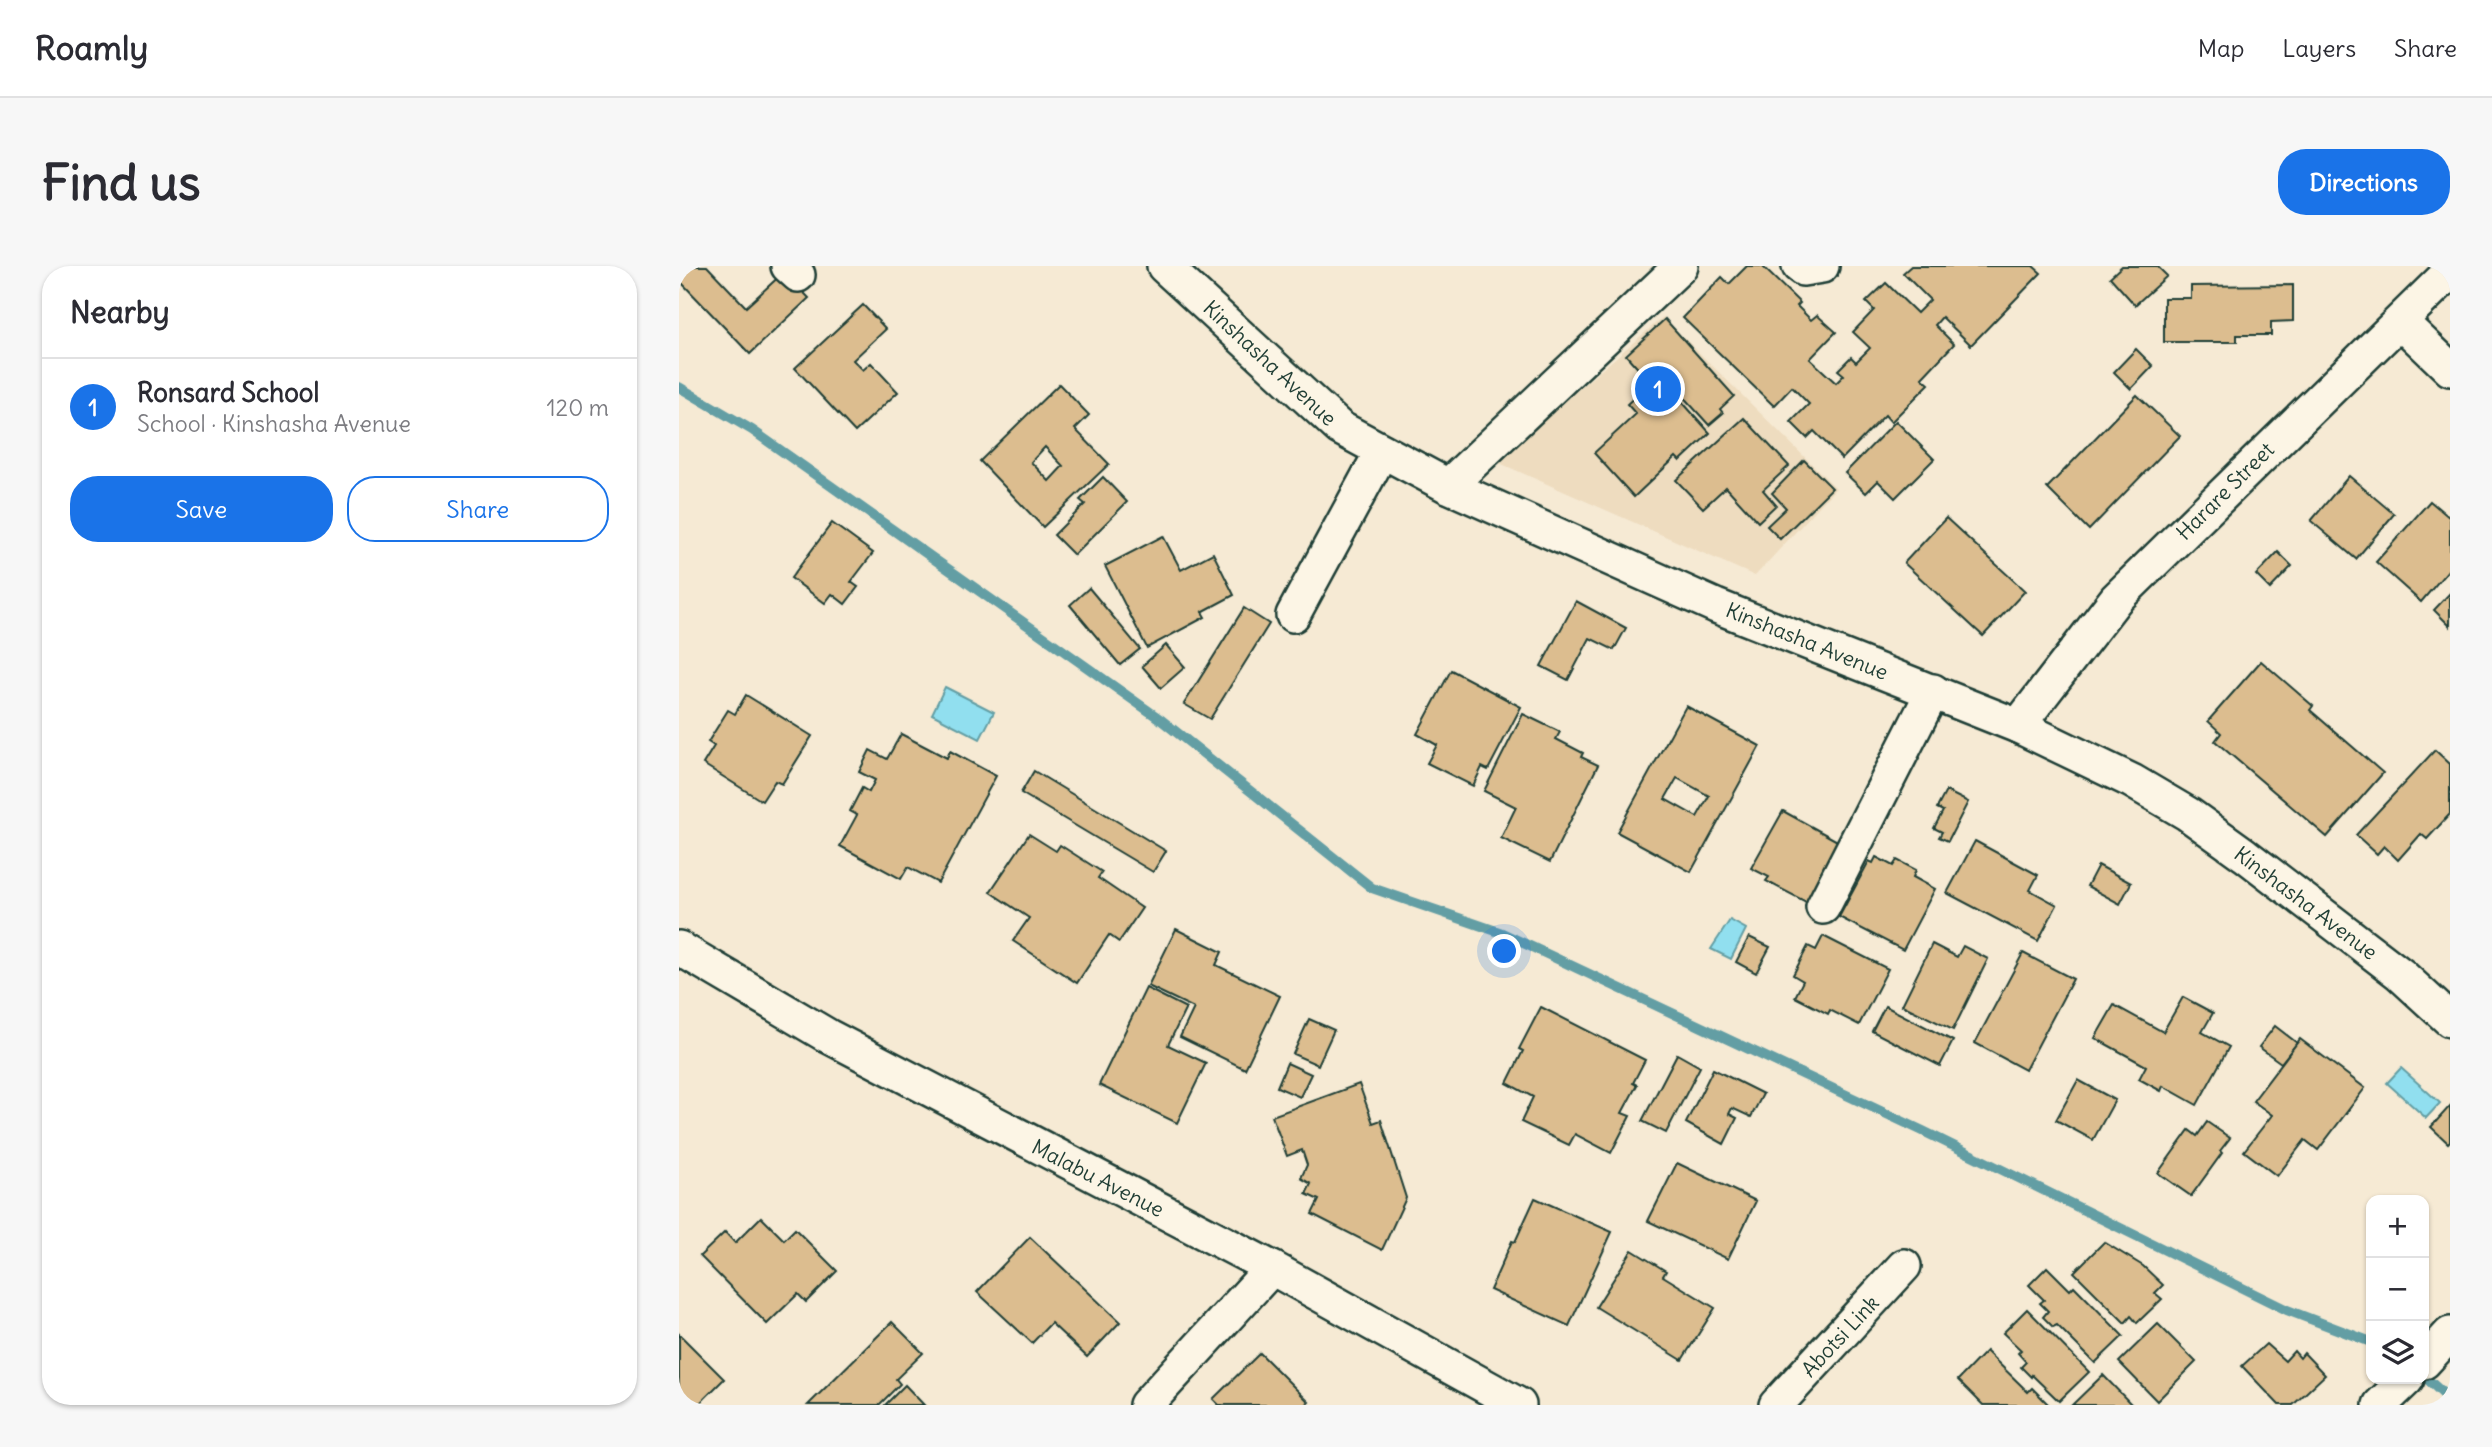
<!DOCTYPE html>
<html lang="en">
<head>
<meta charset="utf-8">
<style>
  :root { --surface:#fff; --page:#f7f7f7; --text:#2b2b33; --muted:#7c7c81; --line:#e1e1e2; --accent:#1a73e8 }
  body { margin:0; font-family:Delius,sans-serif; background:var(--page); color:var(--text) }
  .controls { position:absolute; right:21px; bottom:21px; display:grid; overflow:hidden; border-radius:14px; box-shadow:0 2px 5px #0004 }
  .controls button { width:63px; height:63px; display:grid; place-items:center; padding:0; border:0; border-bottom:2px solid var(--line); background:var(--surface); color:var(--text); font:35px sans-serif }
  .you { position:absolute; left:826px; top:686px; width:24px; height:24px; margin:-18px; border:5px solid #fff; border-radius:50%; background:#1a73e8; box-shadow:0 0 0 10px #1a73e833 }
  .badge { display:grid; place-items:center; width:46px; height:46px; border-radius:50%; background:var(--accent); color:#fff; font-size:23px; font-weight:700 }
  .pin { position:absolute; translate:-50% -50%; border:4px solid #fff; box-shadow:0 2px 7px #0006 }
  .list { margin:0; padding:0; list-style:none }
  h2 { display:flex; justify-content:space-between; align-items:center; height:91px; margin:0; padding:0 28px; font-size:30px }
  h2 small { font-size:23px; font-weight:400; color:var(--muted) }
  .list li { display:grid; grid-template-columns:46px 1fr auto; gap:21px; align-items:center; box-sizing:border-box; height:98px; padding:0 28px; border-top:2px solid var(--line) }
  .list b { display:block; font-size:26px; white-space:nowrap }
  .list p { margin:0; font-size:23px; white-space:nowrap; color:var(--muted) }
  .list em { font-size:23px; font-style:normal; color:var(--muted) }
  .actions { display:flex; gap:14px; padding:21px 28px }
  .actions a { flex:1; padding:16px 0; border:2px solid var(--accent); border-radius:28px; text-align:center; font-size:24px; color:var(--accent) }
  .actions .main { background:var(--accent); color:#fff }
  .icon { flex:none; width:38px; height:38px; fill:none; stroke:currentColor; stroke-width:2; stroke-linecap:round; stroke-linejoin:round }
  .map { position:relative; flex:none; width:1771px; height:1139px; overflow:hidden; border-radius:28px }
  header { display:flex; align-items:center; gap:42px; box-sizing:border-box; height:98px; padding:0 35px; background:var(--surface); border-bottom:2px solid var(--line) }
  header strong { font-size:33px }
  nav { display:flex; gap:38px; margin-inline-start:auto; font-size:24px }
  .intro { display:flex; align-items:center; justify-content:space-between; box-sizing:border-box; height:168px; padding:0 42px }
  h1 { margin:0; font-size:49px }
  .button { padding:18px 32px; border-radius:28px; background:var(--accent); color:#fff; font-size:24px; font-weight:700 }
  main { display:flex; gap:42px; padding:0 42px }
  aside { flex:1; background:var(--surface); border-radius:28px; box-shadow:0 2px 5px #0004 }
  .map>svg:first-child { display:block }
  .built { fill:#eedcbf }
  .water { fill:#91dfef; stroke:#639ea4; stroke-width:2 }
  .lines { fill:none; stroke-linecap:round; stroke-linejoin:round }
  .stream { stroke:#639ea4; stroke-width:10 }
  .building { fill:#dcbd8f; stroke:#1f3d34; stroke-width:2; fill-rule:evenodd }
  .minor-casing { stroke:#1f3d34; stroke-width:38 }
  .minor { stroke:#fcf5e5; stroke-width:33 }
  .labels { text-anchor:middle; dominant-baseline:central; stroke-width:5; stroke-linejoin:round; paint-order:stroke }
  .street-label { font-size:21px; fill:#1f3d34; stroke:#fcf5e5 }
</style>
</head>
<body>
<header>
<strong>Roamly</strong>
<nav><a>Map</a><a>Layers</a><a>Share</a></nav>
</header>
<div class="intro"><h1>Find us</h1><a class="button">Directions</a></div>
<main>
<aside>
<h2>Nearby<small></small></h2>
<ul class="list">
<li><span class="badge">1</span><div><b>Ronsard School</b><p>School · Kinshasha Avenue</p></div><em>120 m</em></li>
</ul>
<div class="actions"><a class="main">Save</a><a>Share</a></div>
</aside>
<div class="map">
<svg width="1771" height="1139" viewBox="0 0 1771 1139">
  <rect width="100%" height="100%" fill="#f6ead4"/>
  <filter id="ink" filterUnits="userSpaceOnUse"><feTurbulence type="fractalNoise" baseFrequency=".0143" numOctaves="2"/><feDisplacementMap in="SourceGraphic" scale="14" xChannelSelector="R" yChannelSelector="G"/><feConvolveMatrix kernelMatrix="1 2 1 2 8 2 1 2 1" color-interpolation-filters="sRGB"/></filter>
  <g filter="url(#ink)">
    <!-- built -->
    <polygon class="built" points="984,51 1157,222 1076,310 816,195"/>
    <!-- water -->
    <g class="water">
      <polygon points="266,421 315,446 301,473 253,448"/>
      <polygon points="1051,654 1067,663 1052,693 1032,683"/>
      <polygon points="1722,802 1761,837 1747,852 1708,817"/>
    </g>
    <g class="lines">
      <!-- stream -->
      <g class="stream">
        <polyline points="0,121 73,164 481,453 693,622 823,667 1244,865 1608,1044 1692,1076"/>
        <polyline points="1745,1110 1771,1134"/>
      </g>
    </g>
    <!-- building -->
    <g class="building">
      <polygon points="0,0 28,0 67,41 105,6 130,32 71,88 0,14"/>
      <polygon points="1068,0 1083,0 1121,37 1118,40 1132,54 1138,49 1157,66 1131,93 1157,117 1165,109 1159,104 1172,91 1177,96 1191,82 1174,66 1195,44 1187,36 1207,17 1238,47 1251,34 1224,7 1232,0 1354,0 1362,7 1292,79 1263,51 1256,59 1275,78 1243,112 1250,118 1212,156 1206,149 1163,193 1135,165 1128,172 1112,156 1130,138 1113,121 1095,140 1004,52 1043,11 1050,18"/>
      <polygon points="1443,0 1478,0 1488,10 1456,39 1431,11"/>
      <polygon points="1614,19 1614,55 1592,56 1592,69 1558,69 1558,76 1485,76 1485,32 1512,32 1512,20"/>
      <polygon points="184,39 207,63 174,94 184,104 192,97 219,126 176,166 116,102"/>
      <polygon points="986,53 1055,130 1041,143 1044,147 1030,159 990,115 986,119 979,111 972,117 947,89"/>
      <polygon points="1457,83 1474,100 1452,123 1435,106"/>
      <path d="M380,118L410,149L396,163L430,198L364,261L301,195ZM366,181L384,200L370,215L352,196Z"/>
      <polygon points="988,119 1031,167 1001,195 997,191 955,231 915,187 957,148 948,138 967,121 976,130"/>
      <polygon points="1458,129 1501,170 1410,264 1368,222"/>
      <polygon points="1065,152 1110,200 1084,224 1097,239 1079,256 1047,221 1024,242 997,214"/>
      <polygon points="1217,155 1255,193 1216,232 1199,215 1187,227 1166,207"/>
      <polygon points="1125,194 1153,222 1101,273 1088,260 1107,242 1093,227"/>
      <polygon points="1670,210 1715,248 1677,293 1632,255"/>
      <polygon points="424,211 448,236 395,289 375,269 406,238 401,234"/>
      <polygon points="1751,235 1771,252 1771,302 1742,336 1697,296"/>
      <polygon points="1267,252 1346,325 1304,370 1225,297"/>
      <polygon points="153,257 194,287 172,316 179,321 166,338 153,328 146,337 112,312"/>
      <polygon points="484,270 502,304 534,287 555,329 523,346 526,351 468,382 426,300"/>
      <polygon points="1599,286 1613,300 1591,323 1577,309"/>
      <polygon points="410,322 461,383 441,399 391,339"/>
      <polygon points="1771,327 1771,360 1755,344"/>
      <polygon points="897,335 947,362 935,384 911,372 889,414 862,400"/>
      <polygon points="565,342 590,358 531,453 505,438"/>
      <polygon points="487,379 506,401 482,422 463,400"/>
      <polygon points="1582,395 1634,440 1631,444 1704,507 1648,571 1536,475 1542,467 1529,455"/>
      <polygon points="772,404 842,441 809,504 803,501 794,520 748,497 758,479 738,468"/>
      <polygon points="67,429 133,470 103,518 96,515 83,535 24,498 35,480 29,476 49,444 56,448"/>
      <path d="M1007,440L1081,480L1012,606L938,566ZM998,512L1030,530L1018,551L986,533Z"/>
      <polygon points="844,448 881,466 877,473 904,487 902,491 919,499 871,596 822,572 837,541 805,525"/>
      <polygon points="222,468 268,492 271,485 317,510 259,617 229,601 222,613 161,580 178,549 171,545 183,522 190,526 196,514 180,506 191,484 208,493"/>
      <polygon points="1756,484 1771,498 1771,548 1748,573 1742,568 1719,594 1705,580 1698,588 1677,569"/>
      <polygon points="355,505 487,585 474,606 342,527"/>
      <polygon points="1267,525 1289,536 1269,575 1260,571 1263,566 1255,562 1264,545 1258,542"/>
      <polygon points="1104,545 1162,577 1129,637 1087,615 1090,611 1072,602"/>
      <polygon points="350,568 377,585 381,579 423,606 419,612 463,642 440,676 430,669 398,717 334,675 350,652 311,626"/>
      <polygon points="1296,575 1359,609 1351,624 1378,639 1359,675 1268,627"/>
      <polygon points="1197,591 1214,600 1218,594 1237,604 1234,611 1256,623 1224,684 1160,651 1190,595 1194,597"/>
      <polygon points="1419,599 1452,617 1441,638 1408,620"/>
      <polygon points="497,663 543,686 537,699 601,730 566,803 501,771 515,742 469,720"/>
      <polygon points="1144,670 1209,703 1180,759 1151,744 1149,748 1116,731 1124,715 1114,709 1129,680 1137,684"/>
      <polygon points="1070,671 1091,681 1077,707 1057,696"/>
      <polygon points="1253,678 1278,691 1284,680 1309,693 1274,764 1223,739"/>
      <polygon points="1344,687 1394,713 1346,804 1296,777"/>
      <polygon points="467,722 507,742 489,779 527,797 498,857 420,819"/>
      <polygon points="1504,731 1534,747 1523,766 1550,781 1518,839 1484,820 1482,825 1460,813 1467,800 1416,772 1435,739 1484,766"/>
      <polygon points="1206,740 1274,775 1261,800 1193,765"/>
      <polygon points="862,741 966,794 954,817 958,819 943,847 951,850 932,887 896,868 890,879 842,856 854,831 828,817 844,785 840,783"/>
      <polygon points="630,753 655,764 639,799 614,788"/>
      <polygon points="1596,760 1618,777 1602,797 1580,781"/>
      <polygon points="1621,773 1686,822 1639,884 1626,874 1598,910 1565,885 1593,849 1574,835"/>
      <polygon points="998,788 1021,801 987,867 963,855"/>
      <polygon points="608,797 632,808 621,831 598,821"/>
      <polygon points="1034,803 1084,828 1072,851 1053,842 1050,848 1058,852 1045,878 1007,857"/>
      <polygon points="1399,814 1436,834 1414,874 1377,854"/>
      <polygon points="680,818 694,857 702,854 727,932 703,984 633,948 640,934 627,928 632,918 622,912 628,899 623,884 608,890 593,850"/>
      <polygon points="1771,840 1771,875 1769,877 1752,861"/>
      <polygon points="1528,856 1551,872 1541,885 1543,887 1512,930 1479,907 1510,864 1518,870"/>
      <polygon points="998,897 1077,935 1049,993 969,955"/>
      <polygon points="856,932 933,966 890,1060 811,1024 833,975 836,976"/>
      <polygon points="82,951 105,974 116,963 158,1005 127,1036 119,1028 88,1058 21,990 46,966 56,977"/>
      <polygon points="351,971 441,1056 408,1091 372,1057 353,1077 298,1026"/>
      <polygon points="1425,976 1464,1000 1484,1019 1476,1027 1483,1033 1458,1057 1452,1050 1446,1057 1395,1006"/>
      <polygon points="953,984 987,1005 984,1010 1036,1042 1003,1094 917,1041"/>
      <polygon points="1368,1001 1391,1024 1395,1020 1444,1070 1416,1097 1378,1059 1374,1061 1364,1051 1369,1045 1361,1037 1365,1034 1350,1019"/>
      <polygon points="1348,1043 1410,1106 1380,1135 1353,1109 1352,1111 1342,1101 1347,1096 1339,1087 1342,1084 1324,1067"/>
      <polygon points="213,1056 244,1087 217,1113 221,1118 200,1139 129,1139"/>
      <polygon points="1479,1058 1517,1096 1478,1135 1440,1096"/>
      <polygon points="0,1068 45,1113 19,1139 0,1139"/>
      <polygon points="1587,1078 1606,1095 1615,1085 1621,1092 1625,1087 1646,1109 1614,1139 1600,1139 1563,1100"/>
      <polygon points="1307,1085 1349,1126 1353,1122 1370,1139 1304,1139 1279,1114"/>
      <polygon points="581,1087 630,1136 627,1139 540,1139 534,1133"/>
      <polygon points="1424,1109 1453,1139 1393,1139"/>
      <polygon points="226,1119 245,1139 206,1139"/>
    </g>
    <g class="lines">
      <defs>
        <g id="minor">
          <polyline points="109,0 119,9"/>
          <polyline points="485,0 661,162 769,220 1037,340 1339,460 1453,515 1509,548 1566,589 1721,708 1771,754"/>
          <polyline points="1120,0 1124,3 1143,0"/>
          <polyline points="1722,56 1771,103"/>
          <polyline points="769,220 1002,0"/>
          <polyline points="614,349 703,185"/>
          <polyline points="1339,460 1437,333 1771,6"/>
          <polyline points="1144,641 1254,425"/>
          <polyline points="0,682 149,770 593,1002 840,1139"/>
          <polyline points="1745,1096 1771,1068"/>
          <polyline points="467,1139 593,1002"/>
          <polyline points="1097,1139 1225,1000"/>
          <polyline points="1701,1139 1728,1113"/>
        </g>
      </defs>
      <!-- minor casing -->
      <use href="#minor" class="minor-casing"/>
      <!-- minor -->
      <use href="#minor" class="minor"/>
    </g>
  </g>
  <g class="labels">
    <!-- street labels -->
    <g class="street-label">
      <text transform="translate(591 97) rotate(43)">Kinshasha Avenue</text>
      <text transform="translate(1546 225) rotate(-45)">Harare Street</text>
      <text transform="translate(1128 375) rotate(22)">Kinshasha Avenue</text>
      <text transform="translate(1627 637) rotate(37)">Kinshasha Avenue</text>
      <text transform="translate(419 912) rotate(27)">Malabu Avenue</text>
      <text transform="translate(1161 1070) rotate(-47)">Abotsi Link</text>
    </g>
  </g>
</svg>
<div class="controls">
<button>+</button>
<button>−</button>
<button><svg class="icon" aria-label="layers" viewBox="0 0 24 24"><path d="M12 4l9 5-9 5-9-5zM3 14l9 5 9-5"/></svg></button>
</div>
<div class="you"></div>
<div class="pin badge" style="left:979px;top:123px">1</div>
</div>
</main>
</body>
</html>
